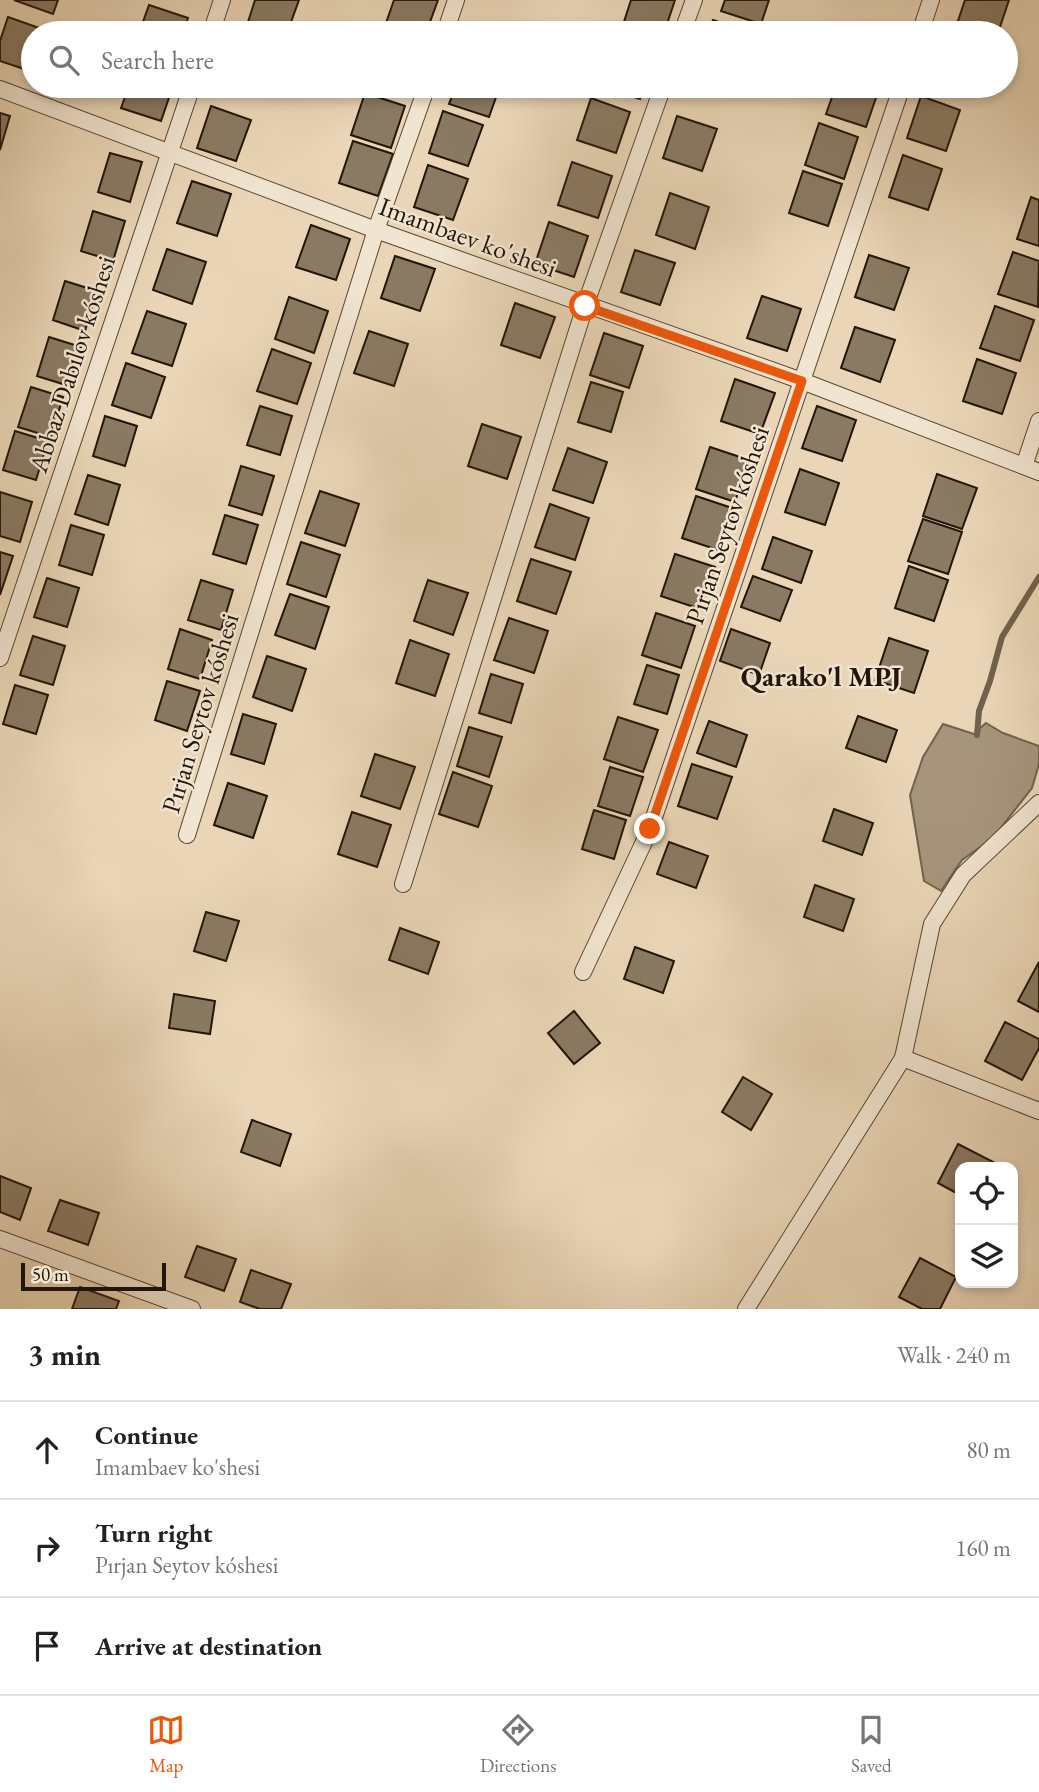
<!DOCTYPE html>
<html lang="en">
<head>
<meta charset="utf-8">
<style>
  :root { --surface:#fff; --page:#f2f2f2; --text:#222; --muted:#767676; --line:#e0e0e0; --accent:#ea580c }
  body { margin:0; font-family:"EB Garamond",serif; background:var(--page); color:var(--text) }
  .controls { position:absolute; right:21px; bottom:21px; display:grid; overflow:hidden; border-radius:14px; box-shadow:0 4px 10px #0003 }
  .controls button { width:63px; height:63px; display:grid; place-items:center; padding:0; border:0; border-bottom:2px solid var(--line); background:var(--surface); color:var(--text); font:35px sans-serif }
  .scale { position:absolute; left:21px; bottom:18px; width:145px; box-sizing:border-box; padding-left:7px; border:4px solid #221608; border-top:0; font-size:19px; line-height:24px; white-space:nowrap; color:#221608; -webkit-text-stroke:5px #f1e4d0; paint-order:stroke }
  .stop { position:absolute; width:21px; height:21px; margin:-16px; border:5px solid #ea580c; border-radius:50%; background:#fff }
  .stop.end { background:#ea580c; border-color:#fff; box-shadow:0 2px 7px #0008 }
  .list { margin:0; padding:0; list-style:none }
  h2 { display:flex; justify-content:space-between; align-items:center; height:91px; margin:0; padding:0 28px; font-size:30px }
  h2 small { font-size:23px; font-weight:400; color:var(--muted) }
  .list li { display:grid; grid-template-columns:46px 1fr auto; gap:21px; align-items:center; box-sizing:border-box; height:98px; padding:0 28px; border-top:2px solid var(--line) }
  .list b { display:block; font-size:26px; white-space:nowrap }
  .list p { margin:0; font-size:23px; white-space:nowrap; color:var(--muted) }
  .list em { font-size:23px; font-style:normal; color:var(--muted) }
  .icon { flex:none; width:38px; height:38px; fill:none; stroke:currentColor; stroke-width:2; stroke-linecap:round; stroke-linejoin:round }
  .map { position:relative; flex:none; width:1039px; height:1309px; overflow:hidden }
  .search { position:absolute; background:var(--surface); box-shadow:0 4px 10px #0003; left:21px; right:21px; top:21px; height:77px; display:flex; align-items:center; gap:18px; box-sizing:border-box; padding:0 24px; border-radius:38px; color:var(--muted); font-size:26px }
  .sheet { height:385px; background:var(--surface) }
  nav { display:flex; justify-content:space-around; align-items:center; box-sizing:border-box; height:98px; border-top:2px solid var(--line); background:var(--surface); font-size:19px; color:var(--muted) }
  nav a { display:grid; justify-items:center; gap:4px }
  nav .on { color:var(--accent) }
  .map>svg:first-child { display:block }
  .water { fill:#a6957c; stroke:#71624e; stroke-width:2 }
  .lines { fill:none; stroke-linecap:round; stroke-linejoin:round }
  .stream { stroke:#71624e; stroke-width:6 }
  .building { fill:#8a7a63; stroke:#221608; stroke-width:2 }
  .minor-casing { stroke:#544634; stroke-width:18 }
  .minor { stroke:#f1e4d0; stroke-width:16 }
  .route { stroke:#ea580c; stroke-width:9 }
  .labels { text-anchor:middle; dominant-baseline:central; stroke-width:5; stroke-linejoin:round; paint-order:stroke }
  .street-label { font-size:26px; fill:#221608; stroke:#f1e4d0 }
  .neighbourhood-label { font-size:28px; font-weight:bold; fill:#221608; stroke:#f1e4d0 }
</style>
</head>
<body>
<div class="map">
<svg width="1039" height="1309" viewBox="0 0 1039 1309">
  <rect width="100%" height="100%" fill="#ead6b7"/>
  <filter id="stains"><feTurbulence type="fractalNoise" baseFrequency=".00286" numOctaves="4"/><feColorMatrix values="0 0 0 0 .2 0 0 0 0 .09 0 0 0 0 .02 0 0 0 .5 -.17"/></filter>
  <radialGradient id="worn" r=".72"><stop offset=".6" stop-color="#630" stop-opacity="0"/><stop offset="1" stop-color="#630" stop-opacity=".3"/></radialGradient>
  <!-- water -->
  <polygon class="water" points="986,723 1003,733 1039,746 1039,764 1032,788 992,839 962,860 941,891 924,881 910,795 923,757 943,724 977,735 978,730"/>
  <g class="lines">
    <!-- stream -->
    <polyline class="stream" points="977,735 979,711 990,681 1002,637 1039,577"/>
  </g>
  <!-- building -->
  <g class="building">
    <polygon points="14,0 58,0 53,14"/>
    <polygon points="255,0 299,0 287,33 248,22"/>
    <polygon points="394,0 438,0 426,33 405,33 385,26"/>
    <polygon points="631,0 675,0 664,33 646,33 623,25"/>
    <polygon points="725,0 769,0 761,24 721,11"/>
    <polygon points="965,0 1009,0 998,33 983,33 957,24"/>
    <polygon points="149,5 188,18 183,33 139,33"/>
    <polygon points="8,17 48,31 47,33 33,33 33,72 0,61 0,41"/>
    <polygon points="713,20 752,33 708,33"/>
    <polygon points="129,86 173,86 161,121 121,108"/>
    <polygon points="456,86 500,86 489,117 449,104"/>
    <polygon points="600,86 644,86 640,99"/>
    <polygon points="836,86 880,86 866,127 826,114"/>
    <polygon points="365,93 405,106 391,148 351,135"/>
    <polygon points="921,96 960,110 946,151 907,138"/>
    <polygon points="591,98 630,112 616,153 577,140"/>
    <polygon points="211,106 251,120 236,161 197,148"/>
    <polygon points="443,111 483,125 468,166 429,153"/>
    <polygon points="0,113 10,116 0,150"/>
    <polygon points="677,116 717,129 702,171 663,158"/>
    <polygon points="819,123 858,137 844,179 805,165"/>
    <polygon points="353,141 393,154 378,196 339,183"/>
    <polygon points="110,153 142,162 130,202 98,192"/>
    <polygon points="903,155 942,169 928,210 889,197"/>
    <polygon points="572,162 612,176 598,218 558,205"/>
    <polygon points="428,165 468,179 453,220 414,207"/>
    <polygon points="803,171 842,184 828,226 789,213"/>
    <polygon points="192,181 231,194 217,236 177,223"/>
    <polygon points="670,193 709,207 695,249 656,235"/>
    <polygon points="1031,197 1039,200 1039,246 1017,239"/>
    <polygon points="93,211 125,221 113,261 81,251"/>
    <polygon points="549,222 588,236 574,277 535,264"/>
    <polygon points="311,225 350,239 336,280 296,267"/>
    <polygon points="167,249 206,262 192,304 153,290"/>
    <polygon points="635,250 675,263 660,305 621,292"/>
    <polygon points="1013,252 1039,261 1038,307 998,294"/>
    <polygon points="869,255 909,268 894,310 855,297"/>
    <polygon points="395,256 435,269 420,311 381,298"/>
    <polygon points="65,281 97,291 85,331 53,320"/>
    <polygon points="762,296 801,309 787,351 747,338"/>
    <polygon points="289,297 328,311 314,353 275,339"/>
    <polygon points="515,303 555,317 540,358 501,345"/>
    <polygon points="995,306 1034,320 1020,361 980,348"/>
    <polygon points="147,311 186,324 172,366 132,353"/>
    <polygon points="855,327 895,340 880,382 841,368"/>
    <polygon points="369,331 408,344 394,386 354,373"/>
    <polygon points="604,333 643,346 629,388 590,375"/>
    <polygon points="49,337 81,347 69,386 37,376"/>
    <polygon points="272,349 311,363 297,404 257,391"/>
    <polygon points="977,359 1016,373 1002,414 963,401"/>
    <polygon points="126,363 165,377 151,418 112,405"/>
    <polygon points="735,379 775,393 760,434 721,421"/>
    <polygon points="591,382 623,392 611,432 578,422"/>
    <polygon points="31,387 63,397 51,437 18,427"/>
    <polygon points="260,406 292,416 280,455 247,445"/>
    <polygon points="817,406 856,420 842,461 802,448"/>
    <polygon points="105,416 137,426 125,466 93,456"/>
    <polygon points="482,424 521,437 507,479 468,466"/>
    <polygon points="15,431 48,441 36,480 3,470"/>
    <polygon points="710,447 749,460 735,502 696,489"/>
    <polygon points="568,448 607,462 593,503 553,490"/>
    <polygon points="241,466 274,476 262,515 229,505"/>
    <polygon points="800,469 839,483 825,525 785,512"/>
    <polygon points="937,474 977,488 962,529 923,516"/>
    <polygon points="88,475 120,485 108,525 75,514"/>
    <polygon points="320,491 359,504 345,546 305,533"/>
    <polygon points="0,492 32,502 20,542 0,536"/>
    <polygon points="696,496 735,509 721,551 682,538"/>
    <polygon points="550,504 589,518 575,560 535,547"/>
    <polygon points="225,515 258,525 246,564 213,554"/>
    <polygon points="923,519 962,532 948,574 908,561"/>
    <polygon points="71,525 104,535 92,575 59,565"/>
    <polygon points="773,537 812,551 801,583 762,569"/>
    <polygon points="301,542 340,555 326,597 287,584"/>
    <polygon points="0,552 13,556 0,595"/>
    <polygon points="675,554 715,567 700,609 661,596"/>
    <polygon points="531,559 571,572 556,614 517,601"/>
    <polygon points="909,566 948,580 934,621 895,608"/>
    <polygon points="753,576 792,590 780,621 741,607"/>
    <polygon points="47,578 79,588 67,627 34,617"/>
    <polygon points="201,580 233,590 221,630 188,620"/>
    <polygon points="428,580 468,593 453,635 414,621"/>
    <polygon points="290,594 329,607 315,649 275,635"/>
    <polygon points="656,613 695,626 681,668 642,655"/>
    <polygon points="509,618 548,631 534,673 494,660"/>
    <polygon points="180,629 212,640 200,679 168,669"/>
    <polygon points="731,629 770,643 759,675 720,661"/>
    <polygon points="33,636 65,646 53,685 20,675"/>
    <polygon points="889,638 928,651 914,693 875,680"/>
    <polygon points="410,640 449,654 435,696 396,683"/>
    <polygon points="267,656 306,669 292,711 253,697"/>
    <polygon points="647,665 679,675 667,714 634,704"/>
    <polygon points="491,674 523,684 511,723 479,713"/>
    <polygon points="167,681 200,691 187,731 155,720"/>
    <polygon points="15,685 48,695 36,734 3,724"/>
    <polygon points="243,714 276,724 264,764 231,754"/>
    <polygon points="858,716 897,730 886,762 846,748"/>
    <polygon points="618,717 658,730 643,772 604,759"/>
    <polygon points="709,721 747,735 736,767 697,753"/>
    <polygon points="469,727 502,737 489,777 457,766"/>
    <polygon points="375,754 415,767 400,809 361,796"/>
    <polygon points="692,764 732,777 717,819 678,806"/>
    <polygon points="610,767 643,777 630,816 598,806"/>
    <polygon points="453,772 492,786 478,827 439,814"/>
    <polygon points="228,783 267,796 253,838 214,825"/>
    <polygon points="834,809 873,823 862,855 823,841"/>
    <polygon points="594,810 626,820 614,859 582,849"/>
    <polygon points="352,812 391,825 377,867 338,854"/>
    <polygon points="669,842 708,856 696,888 657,874"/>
    <polygon points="815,885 854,899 843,931 804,917"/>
    <polygon points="206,912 239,921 226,961 194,951"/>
    <polygon points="400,928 439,942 428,974 389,960"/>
    <polygon points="635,947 674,961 663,993 624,979"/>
    <polygon points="1039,962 1039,1012 1018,1001"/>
    <polygon points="174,994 215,1001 210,1034 169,1028"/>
    <polygon points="574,1011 600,1043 574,1064 548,1033"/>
    <polygon points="1005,1022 1039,1039 1039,1048 1022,1080 985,1061"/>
    <polygon points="743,1077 772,1094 751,1130 722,1112"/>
    <polygon points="252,1120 291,1134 280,1166 241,1152"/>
    <polygon points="958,1144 995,1163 993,1167 960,1167 960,1195 938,1183"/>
    <polygon points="0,1176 31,1188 20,1220 0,1212"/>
    <polygon points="60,1200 99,1213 88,1245 48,1231"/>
    <polygon points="197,1246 236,1259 224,1291 185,1277"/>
    <polygon points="920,1258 956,1277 940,1309 922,1309 899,1297"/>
    <polygon points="251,1270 291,1284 281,1309 260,1309 240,1302"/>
    <polygon points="80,1287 119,1301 116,1309 72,1309"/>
  </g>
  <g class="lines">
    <defs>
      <g id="minor">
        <polyline points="211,33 222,0"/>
        <polyline points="445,33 456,0"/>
        <polyline points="682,33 694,0"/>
        <polyline points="920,33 931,0"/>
        <polyline points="0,89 376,230 802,381 1039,472"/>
        <polyline points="1024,466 1039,421"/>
        <polyline points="0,658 192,86"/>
        <polyline points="187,835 376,230 427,86"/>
        <polyline points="403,884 585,306 663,86"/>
        <polyline points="583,972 650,829 902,86"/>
        <polyline points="903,1058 1039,1111"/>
        <polyline points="0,1239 192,1309"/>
        <polyline points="746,1309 903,1058 932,924 963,875 1039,803"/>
      </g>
    </defs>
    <!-- minor casing -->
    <use href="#minor" class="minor-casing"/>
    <!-- minor -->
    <use href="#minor" class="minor"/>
  </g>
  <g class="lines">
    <!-- route -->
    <polyline class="route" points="585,306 802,381 650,829"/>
  </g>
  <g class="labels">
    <!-- street labels -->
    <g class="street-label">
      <text transform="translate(468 237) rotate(20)">Imambaev ko'shesi</text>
      <text transform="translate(72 364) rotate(-72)">Abbaz Dabılov kóshesi</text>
      <text transform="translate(727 525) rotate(-71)">Pırjan Seytov kóshesi</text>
      <text transform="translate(200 713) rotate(-73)">Pırjan Seytov kóshesi</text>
    </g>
    <!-- neighbourhood labels -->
    <g class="neighbourhood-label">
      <text x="821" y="676">Qarako'l MPJ</text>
    </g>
  </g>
  <rect width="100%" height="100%" filter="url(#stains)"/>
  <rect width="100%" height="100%" fill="url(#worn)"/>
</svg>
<div class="controls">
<button><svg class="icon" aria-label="locate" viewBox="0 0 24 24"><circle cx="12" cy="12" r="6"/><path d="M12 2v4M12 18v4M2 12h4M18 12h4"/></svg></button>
<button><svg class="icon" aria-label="layers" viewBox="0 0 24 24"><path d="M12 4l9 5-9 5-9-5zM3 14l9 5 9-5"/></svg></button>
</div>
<div class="scale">50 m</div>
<div class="stop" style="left:585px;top:306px"></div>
<div class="stop end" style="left:650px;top:829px"></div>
<div class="search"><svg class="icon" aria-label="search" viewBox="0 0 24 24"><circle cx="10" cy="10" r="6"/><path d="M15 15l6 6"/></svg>Search here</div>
</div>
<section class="sheet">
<h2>3 min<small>Walk · 240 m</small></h2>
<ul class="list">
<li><svg class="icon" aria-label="ahead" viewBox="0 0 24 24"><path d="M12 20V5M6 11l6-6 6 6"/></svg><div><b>Continue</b><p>Imambaev ko'shesi</p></div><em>80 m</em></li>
<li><svg class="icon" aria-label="right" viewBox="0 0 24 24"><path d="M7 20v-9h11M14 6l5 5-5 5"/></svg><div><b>Turn right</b><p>Pırjan Seytov kóshesi</p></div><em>160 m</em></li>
<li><svg class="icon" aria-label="arrive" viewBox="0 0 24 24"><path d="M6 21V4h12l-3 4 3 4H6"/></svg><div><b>Arrive at destination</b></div></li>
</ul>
</section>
<nav>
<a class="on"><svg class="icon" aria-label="map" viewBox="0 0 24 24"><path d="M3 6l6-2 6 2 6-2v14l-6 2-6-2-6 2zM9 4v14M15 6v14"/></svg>Map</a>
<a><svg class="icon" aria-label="directions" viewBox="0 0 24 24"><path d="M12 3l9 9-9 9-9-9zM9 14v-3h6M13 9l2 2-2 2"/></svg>Directions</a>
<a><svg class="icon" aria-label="saved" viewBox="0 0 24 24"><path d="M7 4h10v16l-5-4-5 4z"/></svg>Saved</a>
</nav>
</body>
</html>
